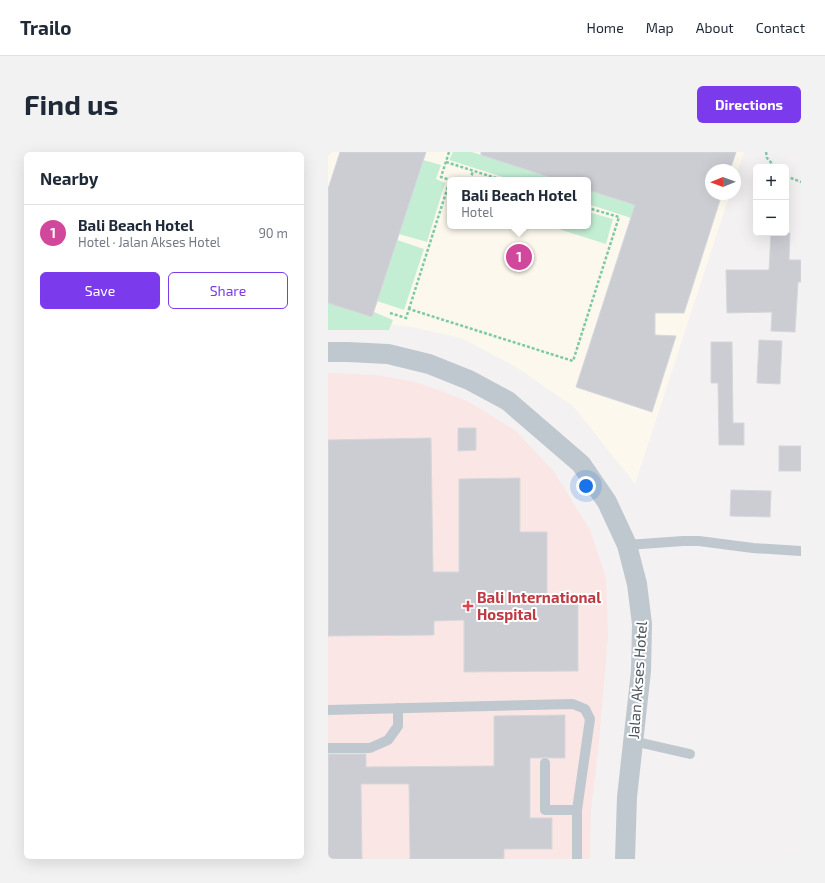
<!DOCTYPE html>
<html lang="en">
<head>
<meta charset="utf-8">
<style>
  :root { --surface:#fff; --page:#f2f2f3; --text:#1f2937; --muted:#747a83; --line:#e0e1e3; --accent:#7c3aed }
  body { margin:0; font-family:"Exo 2",sans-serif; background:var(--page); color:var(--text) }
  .controls { position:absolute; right:12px; top:12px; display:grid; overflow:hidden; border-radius:6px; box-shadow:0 4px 16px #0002 }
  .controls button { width:36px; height:36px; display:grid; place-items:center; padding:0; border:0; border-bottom:1px solid var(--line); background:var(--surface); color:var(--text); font:20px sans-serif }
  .compass { position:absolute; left:377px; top:12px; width:36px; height:36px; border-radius:50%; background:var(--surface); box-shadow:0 4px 16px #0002; rotate:269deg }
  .you { position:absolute; left:258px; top:334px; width:14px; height:14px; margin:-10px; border:3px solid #fff; border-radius:50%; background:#1a73e8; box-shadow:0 0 0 6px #1a73e833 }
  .badge { display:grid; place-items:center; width:26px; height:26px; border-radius:50%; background:var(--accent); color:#fff; font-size:13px; font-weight:700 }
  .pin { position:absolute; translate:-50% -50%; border:2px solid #fff; box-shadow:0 1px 4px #0006 }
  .popup { position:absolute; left:119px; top:25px; width:144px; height:52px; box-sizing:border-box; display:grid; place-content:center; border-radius:6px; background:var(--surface); filter:drop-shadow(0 1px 3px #0005); font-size:13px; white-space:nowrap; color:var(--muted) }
  .popup b { font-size:15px; color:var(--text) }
  .popup::after { content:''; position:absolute; left:50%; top:100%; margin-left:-8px; border:8px solid transparent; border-top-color:var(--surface) }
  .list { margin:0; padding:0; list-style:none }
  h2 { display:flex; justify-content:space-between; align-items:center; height:52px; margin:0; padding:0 16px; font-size:17px }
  h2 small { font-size:13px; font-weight:400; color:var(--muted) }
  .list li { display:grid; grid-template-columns:26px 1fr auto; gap:12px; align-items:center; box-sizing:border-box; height:56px; padding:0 16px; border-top:1px solid var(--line) }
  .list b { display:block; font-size:15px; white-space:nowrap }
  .list p { margin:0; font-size:13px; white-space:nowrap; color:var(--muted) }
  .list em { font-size:13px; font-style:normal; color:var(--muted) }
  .actions { display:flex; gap:8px; padding:12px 16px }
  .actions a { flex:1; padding:9px 0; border:1px solid var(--accent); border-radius:6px; text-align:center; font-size:14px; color:var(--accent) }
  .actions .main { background:var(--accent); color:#fff }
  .map { position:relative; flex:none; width:473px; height:707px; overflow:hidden; border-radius:6px }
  header { display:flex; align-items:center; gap:24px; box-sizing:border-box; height:56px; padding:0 20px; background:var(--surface); border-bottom:1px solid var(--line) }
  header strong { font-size:19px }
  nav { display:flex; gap:22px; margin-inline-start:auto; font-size:14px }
  .intro { display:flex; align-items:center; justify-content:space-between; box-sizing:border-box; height:96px; padding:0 24px }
  h1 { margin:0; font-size:28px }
  .button { padding:10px 18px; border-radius:6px; background:var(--accent); color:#fff; font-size:14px; font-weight:700 }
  main { display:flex; gap:24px; padding:0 24px }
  aside { flex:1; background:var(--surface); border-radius:6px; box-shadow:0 4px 16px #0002 }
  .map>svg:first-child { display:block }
  .commercial { fill:#fcf8ed; fill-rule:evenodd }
  .medical { fill:#fae6e4 }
  .green { fill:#c3eed4 }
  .building { fill:#cbcdd3; stroke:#d5d7dc }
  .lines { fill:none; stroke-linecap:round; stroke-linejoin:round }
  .path { stroke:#7ccaa5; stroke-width:2.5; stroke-dasharray:3 2; stroke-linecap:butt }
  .lane { stroke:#c0c8cf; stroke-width:10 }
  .street { stroke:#c0c8cf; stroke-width:20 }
  .health-dot { fill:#e0444e; stroke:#fff; stroke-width:1.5 }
  .labels { text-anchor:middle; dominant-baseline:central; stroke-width:4; stroke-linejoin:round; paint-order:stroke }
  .health-label { font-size:15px; font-weight:bold; fill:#be3a42; stroke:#fff; text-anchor:start }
  .street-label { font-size:15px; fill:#4a545e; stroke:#fff }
</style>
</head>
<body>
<header>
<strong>Trailo</strong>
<nav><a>Home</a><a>Map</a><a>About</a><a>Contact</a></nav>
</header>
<div class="intro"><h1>Find us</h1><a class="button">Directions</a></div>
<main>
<aside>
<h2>Nearby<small></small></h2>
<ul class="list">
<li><span class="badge" style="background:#d1479c">1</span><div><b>Bali Beach Hotel</b><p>Hotel · Jalan Akses Hotel</p></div><em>90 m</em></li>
</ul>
<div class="actions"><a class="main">Save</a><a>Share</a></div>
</aside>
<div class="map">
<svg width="473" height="707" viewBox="0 0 473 707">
  <rect width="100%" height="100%" fill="#f3f1f1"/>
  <!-- commercial -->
  <path class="commercial" d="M0,0H416L407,27V18H383V42H402L307,332L245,254L188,215L133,186L84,175L27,168L0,167ZM122,28H260V74H122Z"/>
  <!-- medical -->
  <polygon class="medical" points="0,221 48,223 88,230 139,249 188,279 226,320 262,378 278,426 280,483 271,589 263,659 262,707 0,707"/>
  <!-- green -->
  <g class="green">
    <polygon points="125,0 144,0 230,28 184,28 121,8"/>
    <polygon points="95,8 113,13 108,27 117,31 99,90 71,82"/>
    <polygon points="260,38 307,53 303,66 260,52"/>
    <polygon points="260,60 285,67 278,92 221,74 260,74"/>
    <polygon points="69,88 96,97 76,158 49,149"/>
    <polygon points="0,151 44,165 46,160 65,168 61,178 0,178"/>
  </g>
  <!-- building -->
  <g class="building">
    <polygon points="12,0 98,0 44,165 0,151 0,37"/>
    <polygon points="153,0 408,0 402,18 383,18 383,42 394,42 356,161 327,161 327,183 348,184 324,260 248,235 307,53 260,38 260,28 230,28 153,3"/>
    <polygon points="443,81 462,81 461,108 473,108 473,130 470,130 467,180 443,179 444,160 399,161 398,118 441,118"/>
    <polygon points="431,188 454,189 452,232 429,231"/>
    <polygon points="383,190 404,190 405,271 416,271 416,293 391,293 390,231 383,231"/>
    <polygon points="130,276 148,276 148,298 130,299"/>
    <polygon points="103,286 105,420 131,420 131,327 192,326 192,380 219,380 219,444 250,443 250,519 136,520 136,468 106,469 106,483 0,484 0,288"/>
    <rect x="451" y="294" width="22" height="25"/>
    <polygon points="403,338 443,339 442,365 402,364"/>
    <polygon points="237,563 237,606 221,606 217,605 213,606 202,606 202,666 224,666 224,697 176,697 176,707 82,707 81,632 33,632 34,707 0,707 0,602 38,602 38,615 166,614 166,564"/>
  </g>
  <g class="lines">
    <!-- path -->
    <g class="path">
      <polyline points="121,0 113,25 122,28"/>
      <polyline points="438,0 439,6 447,15"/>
      <polyline points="0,2 1,0"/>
      <polyline points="118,10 174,28"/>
      <polyline points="458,24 473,30"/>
      <polyline points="142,28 145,19"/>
      <polyline points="81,157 122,28"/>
      <polyline points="62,161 78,166 81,157 245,209 291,65 260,56"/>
    </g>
    <!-- lane -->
    <g class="lane">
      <polyline points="299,393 355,389 371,389 425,396 473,399"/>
      <polyline points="0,558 245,552 257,557 262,567 249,658 249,707"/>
      <polyline points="305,589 362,602"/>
      <polyline points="0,596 42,596 60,588 70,574 70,556"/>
      <polyline points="217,611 217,658 249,658"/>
    </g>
    <!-- street -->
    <polyline class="street" points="0,200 20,200 60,202 101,212 141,228 180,249 253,312 279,350 299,393 309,432 314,472 313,519 299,645 297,707"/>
  </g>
  <!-- markers -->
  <path class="health-dot" d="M138 448h4v4h4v4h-4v4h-4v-4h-4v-4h4z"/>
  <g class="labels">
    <!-- health labels -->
    <g class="health-label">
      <text x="149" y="445">Bali International<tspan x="149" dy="17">Hospital</tspan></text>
    </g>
    <!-- street labels -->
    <g class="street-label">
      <text transform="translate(309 528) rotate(-86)">Jalan Akses Hotel</text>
    </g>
  </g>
</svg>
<div class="controls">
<button>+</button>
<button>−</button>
</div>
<svg class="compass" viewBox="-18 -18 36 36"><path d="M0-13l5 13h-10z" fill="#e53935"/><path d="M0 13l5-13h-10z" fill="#747a83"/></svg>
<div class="you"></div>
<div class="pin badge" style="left:191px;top:105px;background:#d1479c">1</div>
<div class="popup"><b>Bali Beach Hotel</b>Hotel</div>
</div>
</main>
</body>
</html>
